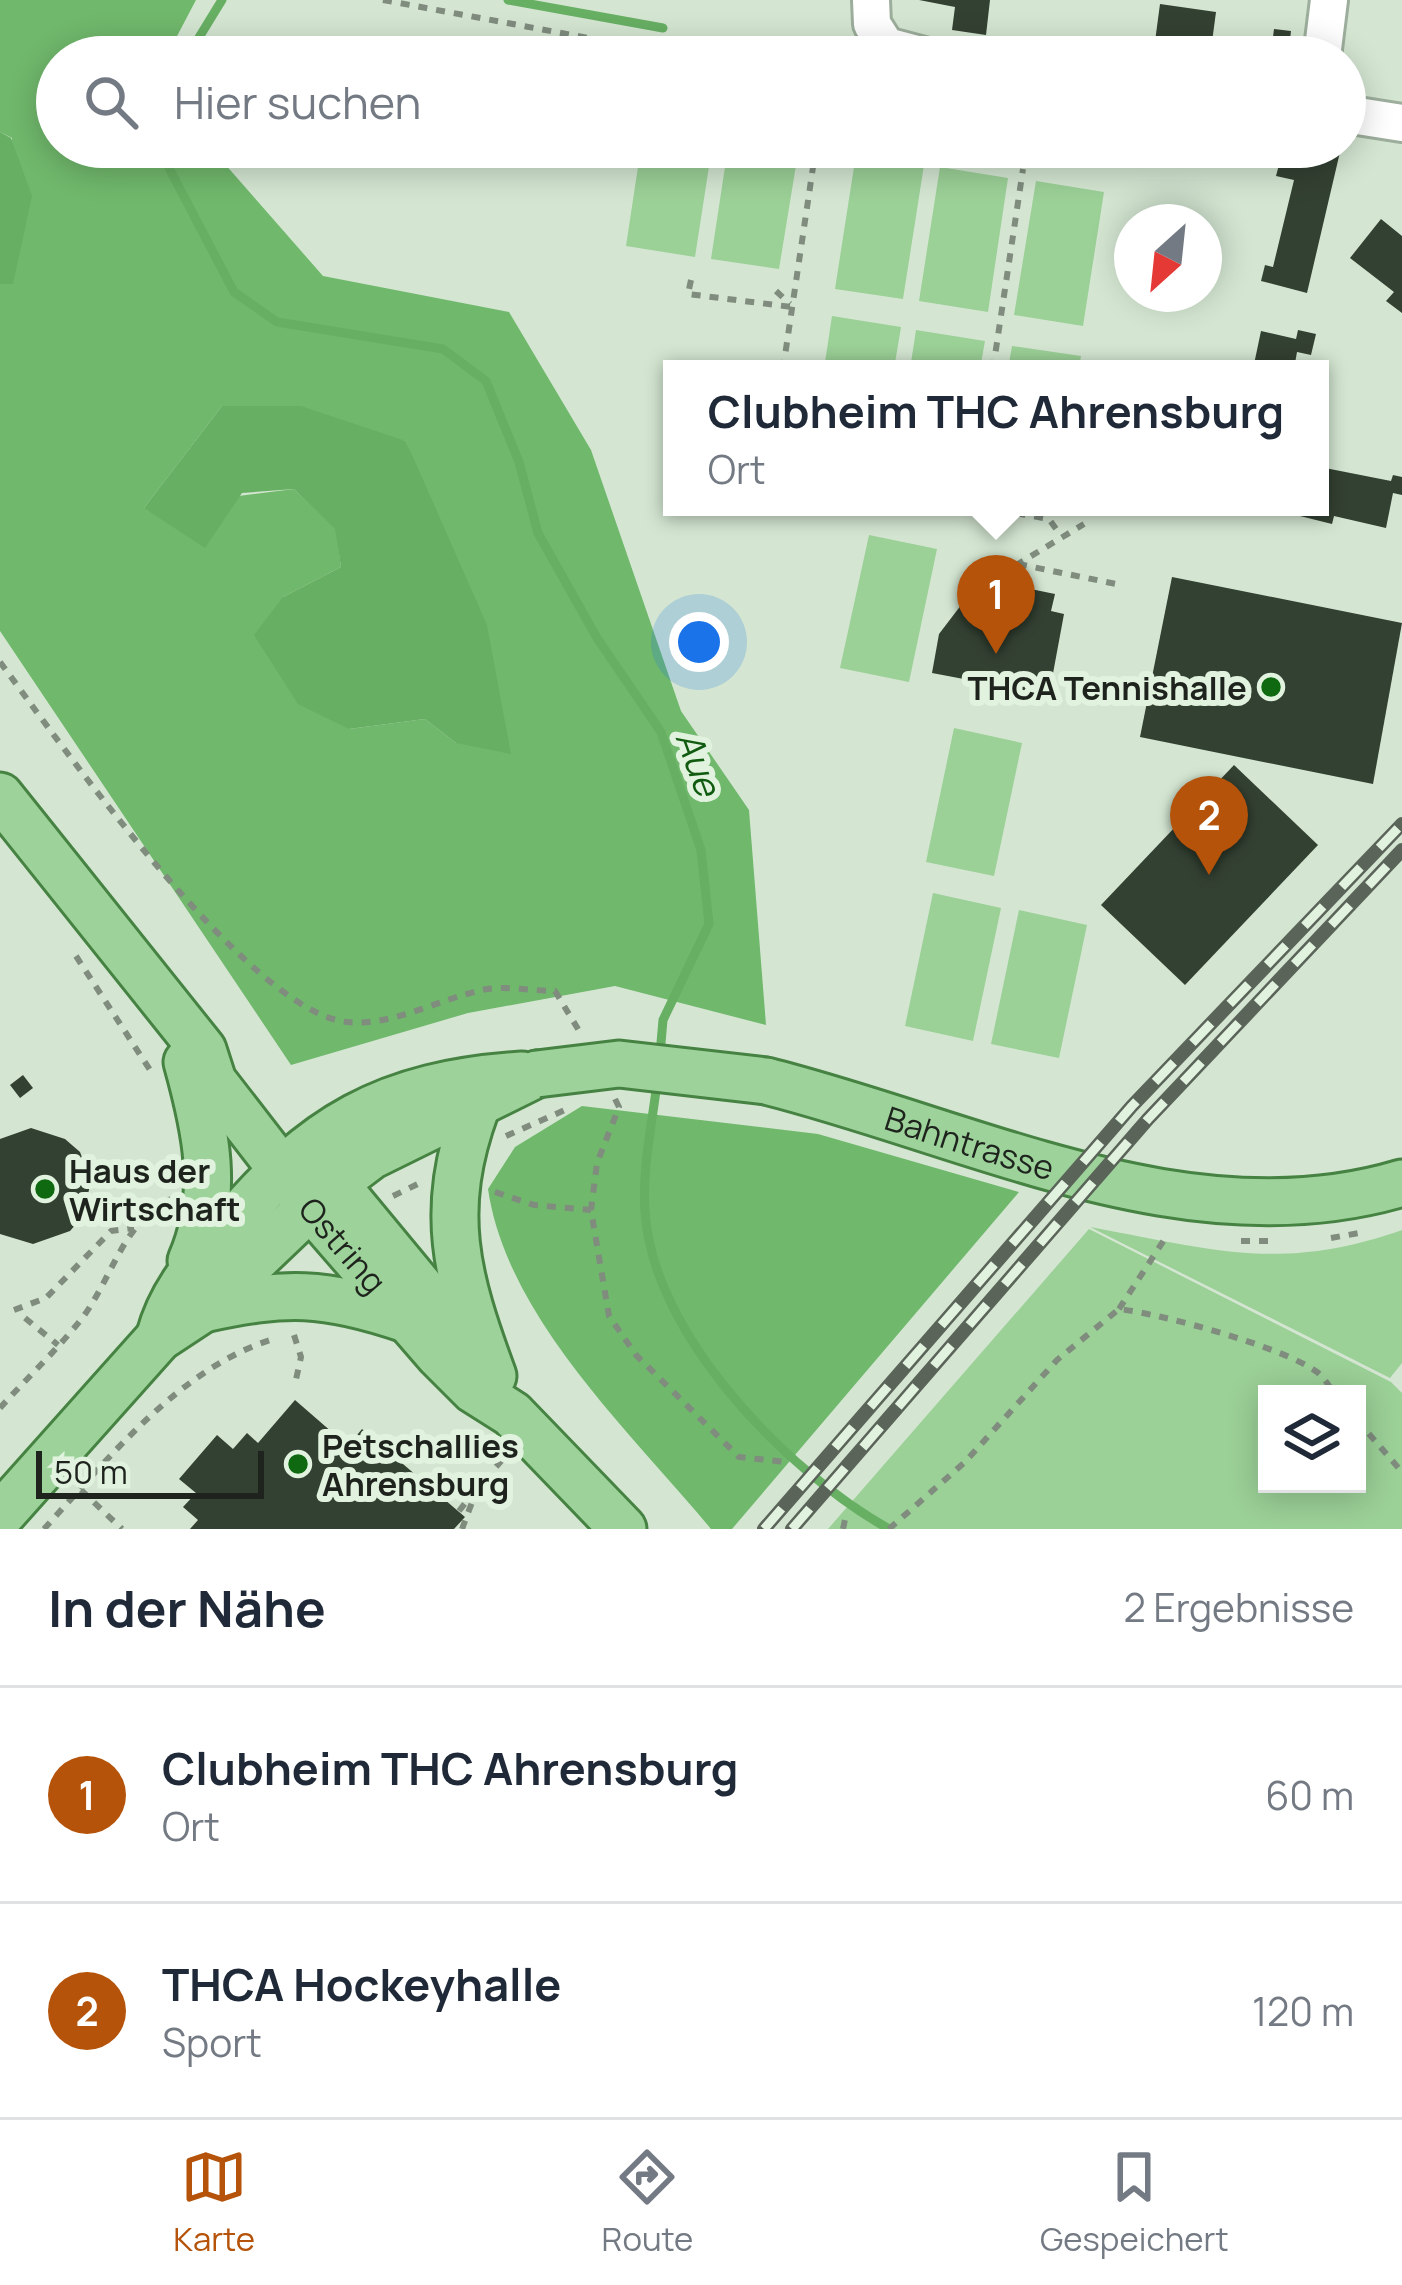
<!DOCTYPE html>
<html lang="de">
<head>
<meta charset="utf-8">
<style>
  :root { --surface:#fff; --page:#f2f2f3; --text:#1f2937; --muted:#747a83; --line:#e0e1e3; --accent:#b45309 }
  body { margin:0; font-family:Manrope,sans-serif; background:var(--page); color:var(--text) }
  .controls { position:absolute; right:36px; bottom:36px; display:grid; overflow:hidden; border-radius:0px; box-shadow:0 6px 30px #0003 }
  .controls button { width:108px; height:108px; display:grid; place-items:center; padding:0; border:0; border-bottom:3px solid var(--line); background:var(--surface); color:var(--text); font:60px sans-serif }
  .compass { position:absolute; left:1114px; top:204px; width:108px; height:108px; border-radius:50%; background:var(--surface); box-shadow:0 6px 30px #0003; rotate:207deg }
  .scale { position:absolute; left:36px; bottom:30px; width:228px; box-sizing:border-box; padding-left:12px; border:6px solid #1e241d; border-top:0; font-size:33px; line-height:42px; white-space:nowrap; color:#1e241d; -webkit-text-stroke:9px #e1f3df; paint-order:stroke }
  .you { position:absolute; left:699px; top:642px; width:42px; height:42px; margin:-30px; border:9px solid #fff; border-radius:50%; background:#1a73e8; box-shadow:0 0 0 18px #1a73e833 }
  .badge { display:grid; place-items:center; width:78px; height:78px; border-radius:50%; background:var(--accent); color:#fff; font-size:39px; font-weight:700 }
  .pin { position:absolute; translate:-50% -99px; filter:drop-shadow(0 3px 6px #0008) }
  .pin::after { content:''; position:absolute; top:63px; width:42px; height:36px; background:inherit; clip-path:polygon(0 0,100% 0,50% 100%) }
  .popup { position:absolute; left:663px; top:360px; width:666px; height:156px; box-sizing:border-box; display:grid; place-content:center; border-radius:0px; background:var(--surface); filter:drop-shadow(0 3px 9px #0005); font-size:39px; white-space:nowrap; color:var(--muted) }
  .popup b { font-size:45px; color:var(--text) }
  .popup::after { content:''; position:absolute; left:50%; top:100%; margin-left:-24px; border:24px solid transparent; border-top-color:var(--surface) }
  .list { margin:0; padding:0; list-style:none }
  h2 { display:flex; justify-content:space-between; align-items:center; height:156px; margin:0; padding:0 48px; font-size:51px }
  h2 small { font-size:39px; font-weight:400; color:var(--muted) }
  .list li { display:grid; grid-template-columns:78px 1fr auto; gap:36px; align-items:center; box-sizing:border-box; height:216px; padding:0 48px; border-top:3px solid var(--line) }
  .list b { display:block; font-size:45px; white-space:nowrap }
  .list p { margin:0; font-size:39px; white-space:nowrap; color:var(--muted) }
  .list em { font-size:39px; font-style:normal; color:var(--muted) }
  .icon { flex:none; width:66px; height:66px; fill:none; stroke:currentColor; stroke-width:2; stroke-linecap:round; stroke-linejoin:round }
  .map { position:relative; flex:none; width:1402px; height:1529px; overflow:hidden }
  .search { position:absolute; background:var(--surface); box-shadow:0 6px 30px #0003; left:36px; right:36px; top:36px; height:132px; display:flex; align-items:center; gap:30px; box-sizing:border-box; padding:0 42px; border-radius:66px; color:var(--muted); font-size:45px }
  .sheet { height:588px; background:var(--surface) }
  nav { display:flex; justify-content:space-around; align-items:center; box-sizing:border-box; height:168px; border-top:3px solid var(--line); background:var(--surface); font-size:33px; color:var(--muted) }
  nav a { display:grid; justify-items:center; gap:6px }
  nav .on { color:var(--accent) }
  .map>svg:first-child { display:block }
  .green { fill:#9bd097; fill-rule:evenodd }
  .forest { fill:#70b86c; fill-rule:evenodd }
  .water { fill:#67af63 }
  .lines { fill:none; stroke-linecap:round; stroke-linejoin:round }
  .stream { stroke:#67af63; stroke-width:9 }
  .building { fill:#334132 }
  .minor-casing { stroke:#9dae9c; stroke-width:42 }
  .major-casing { stroke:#468343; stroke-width:51 }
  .path { stroke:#7f8c7e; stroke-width:6; stroke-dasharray:9 9; stroke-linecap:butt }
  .minor { stroke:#fff; stroke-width:36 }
  .major { stroke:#9dd39a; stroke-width:45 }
  .rail-casing { stroke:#5a6459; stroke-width:14 }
  .rail { stroke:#e1f3df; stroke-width:9; stroke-dasharray:27; stroke-linecap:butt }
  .major-bridge-casing { stroke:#468343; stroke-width:51; stroke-linecap:butt }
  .major-bridge { stroke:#9dd39a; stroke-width:45 }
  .poi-dot { fill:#0f6911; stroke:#e1f3df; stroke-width:4.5 }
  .labels { text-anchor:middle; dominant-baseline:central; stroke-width:12; stroke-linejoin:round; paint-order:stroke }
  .poi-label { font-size:33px; font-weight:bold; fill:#1e241d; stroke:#e1f3df; text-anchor:start }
  .street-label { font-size:33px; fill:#1e241d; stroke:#e1f3df }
  .water-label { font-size:36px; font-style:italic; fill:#105b10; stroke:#e1f3df }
</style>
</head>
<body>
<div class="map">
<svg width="1402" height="1529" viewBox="0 0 1402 1529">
  <rect width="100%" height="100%" fill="#d4e6d2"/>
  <!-- green -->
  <g class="green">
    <polygon points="641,147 712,147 695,257 626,246"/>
    <polygon points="728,147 799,147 779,269 711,259"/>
    <polygon points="856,154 924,165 903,299 835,289"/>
    <polygon points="940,167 1008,178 988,312 919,301"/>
    <polygon points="1036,181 1104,192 1083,326 1014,315"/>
    <polygon points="832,316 901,327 894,369 824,369"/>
    <polygon points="916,330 985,341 980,369 910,369"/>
    <polygon points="1012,346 1081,356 1079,369 1008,369"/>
    <polygon points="869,535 937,549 909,682 840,668"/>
    <polygon points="954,728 1022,743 994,876 926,862"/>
    <polygon points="933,893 1001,908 973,1041 905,1026"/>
    <polygon points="1019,910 1087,925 1059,1058 991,1044"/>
    <path d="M1090,1227C1211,1249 1280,1273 1402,1230V1363L1390,1378Z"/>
    <path d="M1089,1229L1391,1382L1402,1393V1529H828ZM1267,1394H1357V1484H1267Z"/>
  </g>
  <!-- forest -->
  <g class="forest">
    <path d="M0,0H196L166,57H57V147H210L323,276L509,312L591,450L681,711L749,810L766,1025L615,986L468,1013L291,1065L0,631V284H13L12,138L0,132ZM222,406L406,441L443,533L456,743L425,719L349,729L283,597L341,567L336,529L294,489L144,508Z"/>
    <path d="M582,1106L818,1134L1019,1192L732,1529H711C630,1431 507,1318 488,1189L515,1147Z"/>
  </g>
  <!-- water -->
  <g class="water">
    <polygon points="0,132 11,138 32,196 13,284 0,284"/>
    <polygon points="222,406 301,406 406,441 487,625 511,754 456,743 425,719 349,729 298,704 254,635 283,597 341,567 335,529 294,489 242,493 205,548 144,508"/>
  </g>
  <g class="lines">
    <!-- stream -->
    <g class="stream">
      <polyline points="508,0 663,28"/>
      <polyline points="187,57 222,0"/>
      <polyline points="166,147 169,168 234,292 277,322 443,349 486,381 519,462 538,533 597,638 661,732 701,850 709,924 663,1020 660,1054"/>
      <path d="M657,1083C652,1124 642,1170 645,1211C652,1334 787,1472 889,1529"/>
    </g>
  </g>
  <!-- building -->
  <g class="building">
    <polygon points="919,0 990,0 986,35 952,30 955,7"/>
    <polygon points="1160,4 1216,12 1210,57 1154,49"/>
    <polygon points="1274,29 1291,31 1288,57 1271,54"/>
    <polygon points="1291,147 1340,152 1307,293 1261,281 1265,265 1273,267 1294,180 1276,176 1281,157 1288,159"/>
    <polygon points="1381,219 1402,236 1402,313 1386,301 1394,292 1350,258"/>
    <polygon points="1298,330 1316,334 1311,355 1297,352 1294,369 1253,369 1261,331 1296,339"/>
    <polygon points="1320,467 1391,481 1393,475 1402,477 1402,495 1393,493 1386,528 1334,516 1332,524 1296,515 1297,507 1320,507"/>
    <polygon points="1172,577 1402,623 1373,784 1140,737"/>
    <polygon points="981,579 1055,594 1051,611 1064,614 1049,695 932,673 939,634"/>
    <polygon points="1234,765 1318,845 1185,985 1101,905"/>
    <polygon points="23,1075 33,1088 20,1098 10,1085"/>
    <polygon points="31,1128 65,1139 80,1152 91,1181 83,1216 70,1231 33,1244 0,1234 0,1139"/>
    <polygon points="295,1400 348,1446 362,1429 465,1517 454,1529 190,1529 198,1520 183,1507 196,1493 179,1479 217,1435 233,1449 247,1433 258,1443"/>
  </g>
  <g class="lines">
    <defs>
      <g id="minor">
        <polyline points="871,0 872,24 886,46 928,57"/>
        <polyline points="1322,57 1329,0"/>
        <polyline points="1345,114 1402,123"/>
      </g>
      <g id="major">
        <path id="s1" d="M0,796L203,1050L213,1081L309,1205L439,1355L474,1390L512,1414L623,1529"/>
        <path d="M187,1062C206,1130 220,1194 191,1261"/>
        <path id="s2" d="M766,1081C970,1132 1189,1247 1402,1183"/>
        <path d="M476,1108C438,1211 456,1276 493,1376"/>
        <polyline points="316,1161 450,1323"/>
        <path d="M203,1309C287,1291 323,1291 406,1319"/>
        <path d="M159,1338C171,1293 196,1266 226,1231C313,1126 385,1084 522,1075"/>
        <polyline points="0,1516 159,1338 203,1309 334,1184 371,1156 537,1074"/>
      </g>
    </defs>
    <!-- minor casing -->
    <use href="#minor" class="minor-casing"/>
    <!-- major casing -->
    <use href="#major" class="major-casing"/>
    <!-- path -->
    <g class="path">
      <polyline points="383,0 691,57"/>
      <polyline points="691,280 688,294 792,307"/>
      <polyline points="776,291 790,304"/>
      <polyline points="783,369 816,147"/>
      <polyline points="993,369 1023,169"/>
      <polyline points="981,507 1049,519 1059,533"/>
      <polyline points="1018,564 1121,585"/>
      <polyline points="1012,584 1018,564 1084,524"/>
      <path d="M0,662C60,743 250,1013 347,1022C390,1027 440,999 482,990C504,985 532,991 555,991L581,1034"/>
      <polyline points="76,956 150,1070"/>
      <polyline points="615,1099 619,1107 597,1163 591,1210 609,1316 636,1355 739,1457 786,1462"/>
      <polyline points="506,1136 565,1110"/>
      <polyline points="495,1192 534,1205 591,1210"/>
      <polyline points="393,1196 424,1181"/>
      <polyline points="1331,1238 1359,1233"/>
      <polyline points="1241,1241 1276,1241"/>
      <polyline points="1119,1309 1168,1234"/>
      <polyline points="14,1310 46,1298 111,1231 134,1228"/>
      <polyline points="25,1318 58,1345"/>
      <polyline points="294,1335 301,1357 295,1384"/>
      <path d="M0,1408C27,1378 58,1349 83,1317C113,1276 123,1222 171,1199"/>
      <polyline points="1357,1420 1402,1472"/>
      <polyline points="81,1490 122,1529"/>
      <polyline points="459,1511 475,1491"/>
      <path d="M44,1529C109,1458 182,1365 277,1338"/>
      <polyline points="462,1529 477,1489 502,1460"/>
      <polyline points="843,1529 846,1515"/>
      <path d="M889,1529L965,1462L1057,1360L1119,1309C1162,1314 1283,1347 1317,1372C1324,1377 1330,1388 1335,1394"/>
    </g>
    <!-- minor -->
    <use href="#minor" class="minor"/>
    <!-- major -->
    <use href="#major" class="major"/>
    <defs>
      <g id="rail">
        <polyline points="764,1529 1132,1106 1402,824"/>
        <polyline points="792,1529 1148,1119 1402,850"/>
      </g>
    </defs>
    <!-- rail casing -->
    <use href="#rail" class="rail-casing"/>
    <!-- rail -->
    <use href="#rail" class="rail"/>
    <defs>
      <polyline id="major-bridge" points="537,1074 619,1064 766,1081"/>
    </defs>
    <!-- major-bridge casing -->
    <use href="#major-bridge" class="major-bridge-casing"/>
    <!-- major-bridge -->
    <use href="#major-bridge" class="major-bridge"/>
  </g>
  <!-- markers -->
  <g class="poi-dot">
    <circle cx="1271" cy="687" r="12"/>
    <circle cx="45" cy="1189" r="12"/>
    <circle cx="298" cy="1464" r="12"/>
  </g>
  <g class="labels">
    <!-- poi labels -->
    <g class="poi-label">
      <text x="1247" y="687" text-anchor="end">THCA Tennishalle</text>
      <text x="69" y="1170">Haus der<tspan x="69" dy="38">Wirtschaft</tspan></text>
      <text x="322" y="1445">Petschallies<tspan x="322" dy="38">Ahrensburg</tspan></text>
    </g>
    <!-- street labels -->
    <g class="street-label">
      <text stroke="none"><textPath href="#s2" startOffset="213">Bahntrasse</textPath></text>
      <text stroke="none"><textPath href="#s1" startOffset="567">Ostring</textPath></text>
    </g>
    <!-- water labels -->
    <g class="water-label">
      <text transform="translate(699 763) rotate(70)">Aue</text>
    </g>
  </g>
</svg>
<div class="controls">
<button><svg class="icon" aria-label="layers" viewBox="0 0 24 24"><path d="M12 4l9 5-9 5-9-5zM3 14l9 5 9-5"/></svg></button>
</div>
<svg class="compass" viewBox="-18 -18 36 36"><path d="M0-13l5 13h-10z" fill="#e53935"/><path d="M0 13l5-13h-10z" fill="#747a83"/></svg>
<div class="scale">50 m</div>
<div class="you"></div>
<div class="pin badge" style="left:996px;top:654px">1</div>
<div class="popup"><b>Clubheim THC Ahrensburg</b>Ort</div>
<div class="pin badge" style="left:1209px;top:875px">2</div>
<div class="search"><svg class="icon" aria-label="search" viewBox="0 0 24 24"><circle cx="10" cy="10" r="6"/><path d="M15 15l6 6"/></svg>Hier suchen</div>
</div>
<section class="sheet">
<h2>In der Nähe<small>2 Ergebnisse</small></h2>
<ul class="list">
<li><span class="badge">1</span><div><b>Clubheim THC Ahrensburg</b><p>Ort</p></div><em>60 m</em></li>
<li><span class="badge">2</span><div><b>THCA Hockeyhalle</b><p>Sport</p></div><em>120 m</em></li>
</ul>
</section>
<nav>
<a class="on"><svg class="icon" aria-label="map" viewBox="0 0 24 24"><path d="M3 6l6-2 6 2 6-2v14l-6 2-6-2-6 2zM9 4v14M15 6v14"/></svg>Karte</a>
<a><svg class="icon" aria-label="directions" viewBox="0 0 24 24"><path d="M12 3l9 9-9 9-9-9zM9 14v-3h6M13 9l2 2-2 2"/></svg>Route</a>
<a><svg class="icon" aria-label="saved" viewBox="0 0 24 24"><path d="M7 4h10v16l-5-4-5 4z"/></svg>Gespeichert</a>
</nav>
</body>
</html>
